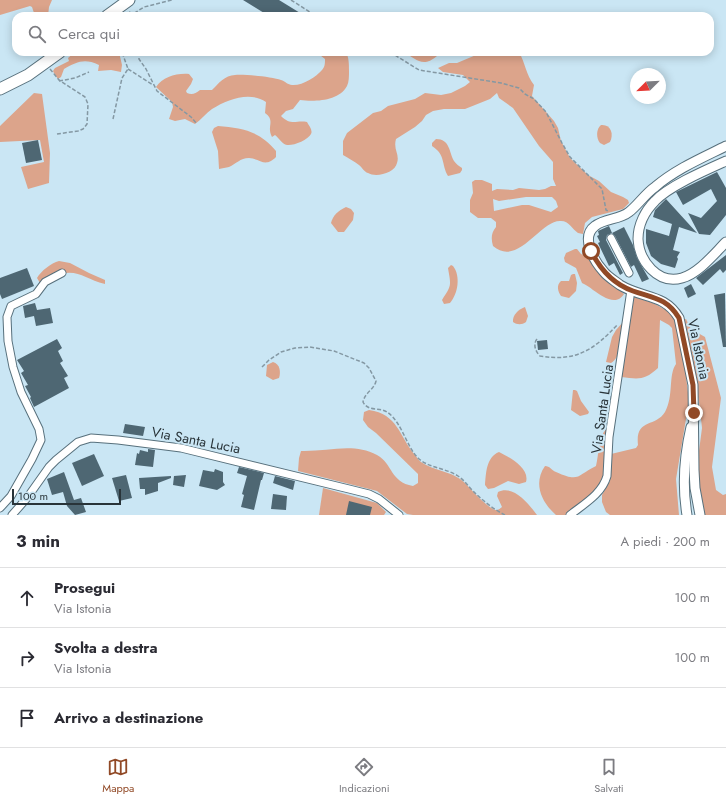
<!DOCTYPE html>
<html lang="it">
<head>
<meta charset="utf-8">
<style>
  :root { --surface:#fff; --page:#f2f2f3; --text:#2b2b33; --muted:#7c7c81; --line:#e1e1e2; --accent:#914926 }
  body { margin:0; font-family:Jost,sans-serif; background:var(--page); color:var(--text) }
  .compass { position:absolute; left:630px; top:68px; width:36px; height:36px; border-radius:50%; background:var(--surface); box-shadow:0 2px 10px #0003; rotate:246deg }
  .scale { position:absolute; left:12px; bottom:10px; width:109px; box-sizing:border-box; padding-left:4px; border:2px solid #293439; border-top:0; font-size:11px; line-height:14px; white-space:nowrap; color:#293439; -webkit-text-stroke:3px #cae6f4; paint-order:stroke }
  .stop { position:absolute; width:12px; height:12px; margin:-9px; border:3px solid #914926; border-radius:50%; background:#fff }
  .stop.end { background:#914926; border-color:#fff; box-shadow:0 1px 4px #0008 }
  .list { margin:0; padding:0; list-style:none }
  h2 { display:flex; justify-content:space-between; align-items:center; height:52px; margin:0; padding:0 16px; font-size:17px }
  h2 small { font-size:13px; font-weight:400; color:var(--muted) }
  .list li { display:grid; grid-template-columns:26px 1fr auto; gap:12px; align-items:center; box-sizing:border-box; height:60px; padding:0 16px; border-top:1px solid var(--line) }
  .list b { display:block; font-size:15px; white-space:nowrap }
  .list p { margin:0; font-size:13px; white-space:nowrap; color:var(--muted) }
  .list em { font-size:13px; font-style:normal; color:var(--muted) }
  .icon { flex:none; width:22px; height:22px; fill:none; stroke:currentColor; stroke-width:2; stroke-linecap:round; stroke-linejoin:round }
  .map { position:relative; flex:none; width:726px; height:515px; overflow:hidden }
  .search { position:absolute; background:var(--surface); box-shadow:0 2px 10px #0003; left:12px; right:12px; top:12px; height:44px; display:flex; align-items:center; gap:10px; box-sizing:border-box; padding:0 14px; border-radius:12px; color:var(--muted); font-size:15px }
  .sheet { height:232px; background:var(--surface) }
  nav { display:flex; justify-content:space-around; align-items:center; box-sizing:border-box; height:56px; border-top:1px solid var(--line); background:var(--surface); font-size:11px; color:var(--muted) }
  nav a { display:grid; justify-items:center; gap:2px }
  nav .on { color:var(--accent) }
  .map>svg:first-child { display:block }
  .green { fill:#dca48b; fill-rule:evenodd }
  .building { fill:#4e6773 }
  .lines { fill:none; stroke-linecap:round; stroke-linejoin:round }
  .minor-casing { stroke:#57707c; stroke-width:9 }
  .tertiary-casing { stroke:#57707c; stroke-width:11 }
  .primary-casing { stroke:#57707c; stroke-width:13 }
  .path { stroke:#8498a3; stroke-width:1.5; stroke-dasharray:4 2; stroke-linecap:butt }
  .minor { stroke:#fff; stroke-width:7 }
  .tertiary { stroke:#fff; stroke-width:9 }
  .primary { stroke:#fff; stroke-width:11 }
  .route { stroke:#914926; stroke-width:5 }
  .labels { text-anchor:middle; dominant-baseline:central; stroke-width:4; stroke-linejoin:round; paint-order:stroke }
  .street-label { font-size:14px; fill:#293439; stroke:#cae6f4 }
</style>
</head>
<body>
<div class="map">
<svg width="726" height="515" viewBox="0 0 726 515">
  <rect width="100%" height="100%" fill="#cae6f4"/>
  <!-- green -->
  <g class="green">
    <polygon points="0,0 52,0 49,7 48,16 35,16 32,7 30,6 0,15"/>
    <path d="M75,52H119L122,65L121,72L111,70L98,71L99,65C84,58 77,62 64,69L61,77L58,79L55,75L53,71L55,68L69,61L68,58Z"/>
    <path d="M316,52H346C349,58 349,64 349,71C349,76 349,82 347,86C339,101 315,102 300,100L293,109L286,111L281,116C291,126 296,120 307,122C309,126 313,130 311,134C308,140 293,146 287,145C282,144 279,138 275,135L272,137C266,126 276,121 265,113L266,102C250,91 228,99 212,109C206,113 201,120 195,124L185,119L175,121L169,119L173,107L172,102L156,87C163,77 176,73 189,74L193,79L191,84L186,91L187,93C192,95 195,94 200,90H212C218,84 225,75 235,75C244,74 272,77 281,80C285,81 288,85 292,85C302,86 316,77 322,70C325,67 325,63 325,59Z"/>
    <path d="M403,52H435L437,56C422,69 416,58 403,52Z"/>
    <path d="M519,52C525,62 526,75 534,85L532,96L554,121L558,128L561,141L570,158L588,175L599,181L611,192L623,197L628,200L629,203L623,209L592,217L585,223L583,234L578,233C572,229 569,221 561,221C541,219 518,268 493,246C491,239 491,233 496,227V222L491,218H478L470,212V200L473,193L472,182L475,180H482L492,184V191L497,189L513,190L519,188L539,190L545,189L551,186H556L553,179V162L539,146L513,108L499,98L497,93L490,99L465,109H444L433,111L426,115L422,121L415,127L396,139C393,150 400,154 397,163C395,173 376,178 368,173C364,172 362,167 359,165C354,161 348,158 343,155V141L347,133L373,113L381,111L388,106L415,99L425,93L441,95L451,93L465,86L470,82L463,75L443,72L438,68L449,63H457L476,55L490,53L502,55ZM526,197H552L556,201L558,207L551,212L529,205H522L494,211L493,199L499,201Z"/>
    <polygon points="34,93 42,94 50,153 49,183 28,189 21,167 44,162 40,140 0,142 0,126"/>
    <path d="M601,125C611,124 614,134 610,142L604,145L600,143C596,138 596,129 601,125Z"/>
    <path d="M218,126C242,128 260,131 276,151V157C265,168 261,159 249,158C240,158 236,164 229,167C226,168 222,168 219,169L218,151L212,132L214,128Z"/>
    <path d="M436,139C450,139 449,152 454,161C456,164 459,166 462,168V170L460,173L448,176C441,164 446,155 432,146V143Z"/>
    <path d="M346,207L351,209L354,213L353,220L344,232H338L331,223C333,215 338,211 346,207Z"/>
    <path d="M575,249H577L581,254L586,256L597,269L624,294C616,307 602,296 593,290C590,287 586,285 582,283L576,268L565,262L564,258L566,253Z"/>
    <path d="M59,261L70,263L89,273L105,280V284C84,279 77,267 54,276C49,278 44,280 40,283L37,278C41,271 51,263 59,261Z"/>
    <path d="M451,265L453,266C461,276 458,294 450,303L444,304L442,300C452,285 451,286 448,268Z"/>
    <path d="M573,274H575L577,283L576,291L569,298L561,296C558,292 556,285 561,281H569L571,275Z"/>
    <path d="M634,297L653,303L666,310L674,318L685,368L689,401L676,479L679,515H610L606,512L602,502V495L610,481L611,454L636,448L638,445C635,418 655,428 665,412C674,396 668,375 676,364L672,328L669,325L660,320L658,368C644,381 638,379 621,377Z"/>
    <path d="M525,307L528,316L526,322C522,325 517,325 513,322C512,315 519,309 525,307Z"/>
    <polygon points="686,319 691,329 705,337 721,398 712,467 716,490 723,495 726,494 726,515 702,515 697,466 702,428 701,419 699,402 683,320"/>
    <path d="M624,321C622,333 622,357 611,363L606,362L612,337L616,330Z"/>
    <path d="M273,362C280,364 281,372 279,378L273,380L266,376L267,365Z"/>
    <polygon points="573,390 575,390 577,391 581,401 589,412 588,414 580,416 571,410"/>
    <path d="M369,410C398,414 399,436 415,455C417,457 418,460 421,462C434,471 453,471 465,483C470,488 490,511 497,510C499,510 500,508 502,507L497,496L498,492C513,484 529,504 537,515H413L407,514L377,491L298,471L299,458L301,451C327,452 353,442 377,455C393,464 390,482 413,486L418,483V474L376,433L368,427L363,420L364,412Z"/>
    <path d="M606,429L607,432L603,479L591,495L572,510L565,515H556C541,502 533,483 545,466C550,466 551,470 556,472C580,483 577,475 596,466C599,454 598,438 606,429Z"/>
    <path d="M499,452C509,457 530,468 526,482L519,484L508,481L494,488L488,489L485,485C486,474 486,457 499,452Z"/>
    <polygon points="323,488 377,503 386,512 384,515 319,515"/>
  </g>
  <!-- building -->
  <g class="building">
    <polygon points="243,0 279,0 305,16 269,16"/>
    <polygon points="38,140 42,160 26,163 22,143"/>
    <polygon points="717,172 726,188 726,215 710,235 699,234 688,213 701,218 717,201 711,189 683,205 676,192"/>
    <polygon points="666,199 697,233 679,227 673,250 680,252 677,257 678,259 675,268 661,264 651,256 646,243 646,229 669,236 672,224 653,217 655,210"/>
    <polygon points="609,226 612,233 624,227 633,245 637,258 649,279 642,282 634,265 631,267 615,236 612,233 607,235 606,240 623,273 620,275 614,263 609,266 598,243 600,242 597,236 599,235 598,231"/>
    <polygon points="726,255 726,270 723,273 720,269 703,285 696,278"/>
    <polygon points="27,268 34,286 2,299 0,294 0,278"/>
    <polygon points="691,284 696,294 688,298 684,288"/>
    <polygon points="725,293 726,347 723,347 714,295"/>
    <polygon points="35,303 37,310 50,308 53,323 36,326 34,316 25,318 23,306"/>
    <polygon points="57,339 62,348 58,351 63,361 60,363 68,376 64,378 69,388 34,407 30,398 31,397 25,386 28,385 21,373 24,371 17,360"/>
    <polygon points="547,340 548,349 538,350 537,341"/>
    <polygon points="125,424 145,427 143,436 123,433"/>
    <polygon points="148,449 155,450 153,467 135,465 137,453 139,454 140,450 148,452"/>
    <polygon points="94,454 104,476 82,486 72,463"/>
    <polygon points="239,467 264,473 262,480 261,480 254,510 241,507 244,495 242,494 247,476 237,473"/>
    <polygon points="215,469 223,472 223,482 225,485 217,490 199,486 203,470 214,472"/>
    <polygon points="64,472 74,500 81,498 86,512 75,515 67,506 63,492 52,495 47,479"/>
    <polygon points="126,475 132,498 119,501 112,478"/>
    <polygon points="186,475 184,487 173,485 174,476"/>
    <polygon points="171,476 171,478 158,483 158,491 145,495 145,489 140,489 139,478"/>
    <polygon points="275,476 295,481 293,490 273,483"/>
    <polygon points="273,494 287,496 286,510 271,509"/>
    <polygon points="349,501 372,507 370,515 346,515"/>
  </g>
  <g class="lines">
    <defs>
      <g id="minor">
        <polyline points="611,238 629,273"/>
        <polyline points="0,508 11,496 32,459 41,440 39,429 21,392 13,367 8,341 7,317 11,306 36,294 45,282 62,273"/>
        <polyline points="12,515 27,498 49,467 56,460 78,442 91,438 118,440 181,448 349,489 369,494 379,499 399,515"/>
        <path d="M570,515C584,504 602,494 607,476L609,437L631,290"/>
      </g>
      <g id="tertiary">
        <path d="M726,161C706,170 669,186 655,201C645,211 638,225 638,239C639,261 658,285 682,278C699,273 714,254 726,242"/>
        <path d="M687,515C682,485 684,457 691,427"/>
        <path d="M700,515L695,488L694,470L693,385L679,318C664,293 643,299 620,285C615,281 608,277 604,272C594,261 580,237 595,226C605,218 619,220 629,212C638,205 645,194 655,187C676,169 702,158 726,146"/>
      </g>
      <g id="primary">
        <polyline points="107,16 129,0"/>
        <polyline points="0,89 28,75 60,52"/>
      </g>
    </defs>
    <!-- minor casing -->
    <use href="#minor" class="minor-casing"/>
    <!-- tertiary casing -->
    <use href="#tertiary" class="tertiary-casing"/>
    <!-- primary casing -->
    <use href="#primary" class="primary-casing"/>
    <!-- path -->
    <g class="path">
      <polyline points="291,0 316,16"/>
      <polyline points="129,12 133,14 144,7 172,0"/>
      <polyline points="126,16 130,12"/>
      <polyline points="139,52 139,59 146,69 157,91 191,117 197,124"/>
      <polyline points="390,52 419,70 501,83 519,88 525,94 534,99 546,112 562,143 570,157 602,189 606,210 608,211"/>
      <polyline points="50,69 59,80 85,97 88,104 87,124 83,129 78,131 57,134"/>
      <polyline points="128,69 153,85"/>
      <polyline points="59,81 75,78 89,72"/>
      <polyline points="113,119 122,78 128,69 122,52"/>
      <path d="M537,339C533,344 535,351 540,356C576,362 594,350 618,324"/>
      <path d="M262,367L269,360L281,352L295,348L310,347L334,351L364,363L369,368L376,381C374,390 365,392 363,402C368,412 380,407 387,412C402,422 406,446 418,458C428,468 446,468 458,476C464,480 468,486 473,491C482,500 493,509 505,515"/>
    </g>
    <!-- minor -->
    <use href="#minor" class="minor"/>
    <!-- tertiary -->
    <use href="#tertiary" class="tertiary"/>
    <!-- primary -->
    <use href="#primary" class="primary"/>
  </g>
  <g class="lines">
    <!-- route -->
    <path class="route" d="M591,251C600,269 613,284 633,291C653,298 667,298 679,318L693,385L694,413"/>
  </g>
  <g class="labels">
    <!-- street labels -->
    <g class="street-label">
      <text transform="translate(699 349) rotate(78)">Via Istonia</text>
      <text transform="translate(602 409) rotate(-82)">Via Santa Lucia</text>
      <text transform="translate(196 440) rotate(11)">Via Santa Lucia</text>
    </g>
  </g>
</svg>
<svg class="compass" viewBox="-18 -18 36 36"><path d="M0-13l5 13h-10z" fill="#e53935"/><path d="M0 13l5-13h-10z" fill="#7c7c81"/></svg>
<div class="scale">100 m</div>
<div class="stop" style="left:591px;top:251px"></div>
<div class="stop end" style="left:694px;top:413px"></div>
<div class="search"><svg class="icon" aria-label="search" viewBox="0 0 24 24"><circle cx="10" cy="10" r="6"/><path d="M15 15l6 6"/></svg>Cerca qui</div>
</div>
<section class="sheet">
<h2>3 min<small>A piedi · 200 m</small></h2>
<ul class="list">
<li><svg class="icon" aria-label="ahead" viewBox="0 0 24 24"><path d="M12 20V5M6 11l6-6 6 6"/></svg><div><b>Prosegui</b><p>Via Istonia</p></div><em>100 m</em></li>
<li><svg class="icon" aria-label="right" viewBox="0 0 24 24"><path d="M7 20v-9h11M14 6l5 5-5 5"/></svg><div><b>Svolta a destra</b><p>Via Istonia</p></div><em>100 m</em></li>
<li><svg class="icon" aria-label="arrive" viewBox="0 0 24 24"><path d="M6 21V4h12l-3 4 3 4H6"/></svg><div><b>Arrivo a destinazione</b></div></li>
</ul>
</section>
<nav>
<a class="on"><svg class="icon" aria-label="map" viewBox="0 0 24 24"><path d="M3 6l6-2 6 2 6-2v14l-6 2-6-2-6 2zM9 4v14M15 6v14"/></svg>Mappa</a>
<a><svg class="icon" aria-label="directions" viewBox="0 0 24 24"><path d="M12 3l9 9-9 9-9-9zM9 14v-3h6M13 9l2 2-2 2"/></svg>Indicazioni</a>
<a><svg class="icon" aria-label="saved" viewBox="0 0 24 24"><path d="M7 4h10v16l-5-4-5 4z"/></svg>Salvati</a>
</nav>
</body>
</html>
